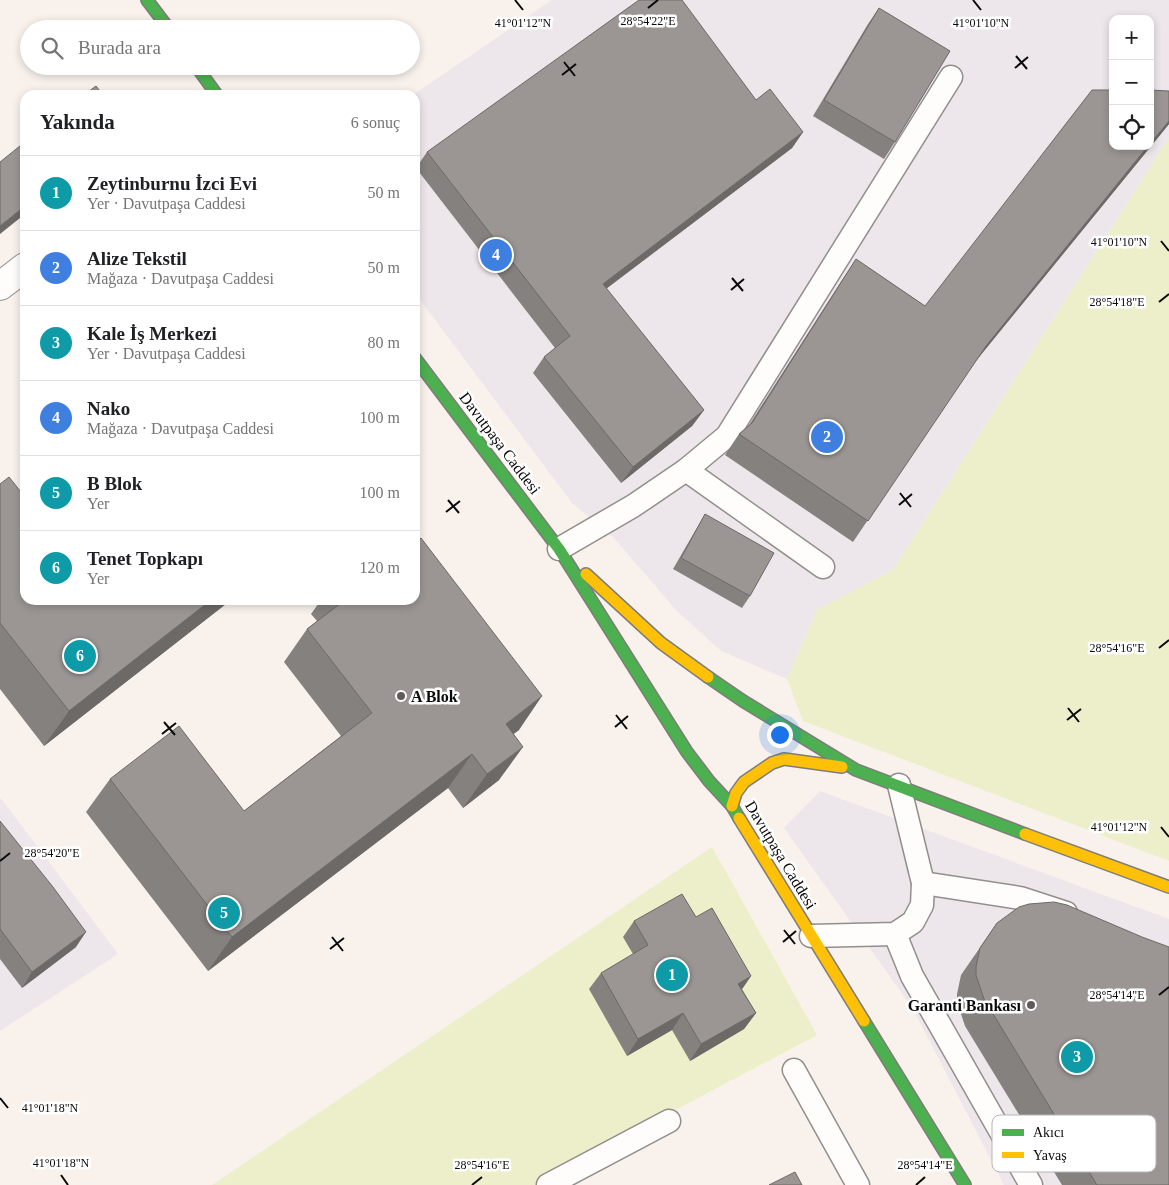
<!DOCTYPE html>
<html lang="tr">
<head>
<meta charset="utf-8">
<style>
  :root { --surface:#fff; --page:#f6f6f6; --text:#202124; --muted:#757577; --line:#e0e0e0; --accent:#db2777 }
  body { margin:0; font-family:Georgia,serif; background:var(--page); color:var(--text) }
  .controls { position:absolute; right:15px; top:15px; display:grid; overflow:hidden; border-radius:10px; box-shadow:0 2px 8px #0003 }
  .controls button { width:45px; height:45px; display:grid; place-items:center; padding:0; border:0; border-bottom:1px solid var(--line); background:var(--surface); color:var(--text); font:25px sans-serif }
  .you { position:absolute; left:779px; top:734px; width:18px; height:18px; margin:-12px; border:4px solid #fff; border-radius:50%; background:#1a73e8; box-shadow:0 0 0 8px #1a73e833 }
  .badge { display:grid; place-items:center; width:32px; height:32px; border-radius:50%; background:var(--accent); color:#fff; font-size:16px; font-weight:700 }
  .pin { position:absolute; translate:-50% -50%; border:2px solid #fff; box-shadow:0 1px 5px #0006 }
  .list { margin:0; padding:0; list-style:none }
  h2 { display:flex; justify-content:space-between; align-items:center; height:65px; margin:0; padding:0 20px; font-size:21px }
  h2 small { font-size:16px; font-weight:400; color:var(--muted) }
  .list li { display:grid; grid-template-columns:32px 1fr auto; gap:15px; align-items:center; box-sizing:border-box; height:75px; padding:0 20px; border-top:1px solid var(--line) }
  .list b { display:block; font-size:19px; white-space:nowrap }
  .list p { margin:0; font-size:16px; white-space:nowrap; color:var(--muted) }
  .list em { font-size:16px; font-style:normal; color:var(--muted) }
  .icon { flex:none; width:28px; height:28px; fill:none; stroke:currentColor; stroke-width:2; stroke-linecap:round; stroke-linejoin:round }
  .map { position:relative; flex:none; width:1169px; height:1185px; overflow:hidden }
  .search { position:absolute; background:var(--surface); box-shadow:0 2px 8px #0003; left:20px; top:20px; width:400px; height:55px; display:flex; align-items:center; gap:12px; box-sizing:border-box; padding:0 18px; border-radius:28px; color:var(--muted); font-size:19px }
  .panel { position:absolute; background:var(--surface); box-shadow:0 2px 8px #0003; left:20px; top:90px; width:400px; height:515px; border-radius:15px }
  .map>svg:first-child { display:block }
  .industrial { fill:#ede6eb; fill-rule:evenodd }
  .green { fill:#ecefc9 }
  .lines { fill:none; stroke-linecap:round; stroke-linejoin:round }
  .lane-casing { stroke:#928e8c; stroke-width:25 }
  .street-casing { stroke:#928e8c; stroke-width:30 }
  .fast-casing { stroke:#7f7c79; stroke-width:14 }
  .slow-casing { stroke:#7f7c79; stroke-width:14 }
  .lane { stroke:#fefdfc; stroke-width:22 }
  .street { stroke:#fefdfc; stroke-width:28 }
  .fast { stroke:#4caf50; stroke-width:11 }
  .slow { stroke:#ffc107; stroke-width:11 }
  .wall { fill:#85817e }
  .shaded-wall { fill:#6c6967 }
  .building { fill:#9b9693; stroke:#6c6967 }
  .ticks { fill:none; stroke:#0a0a0a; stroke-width:2 }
  .poi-dot { fill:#5e5b59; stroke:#fff; stroke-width:2 }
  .labels { text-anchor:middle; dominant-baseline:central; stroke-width:5; stroke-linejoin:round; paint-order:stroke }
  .street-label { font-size:16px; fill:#0a0a0a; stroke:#fff }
  .poi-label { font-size:16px; font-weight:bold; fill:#0a0a0a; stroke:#fff; text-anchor:start }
  .key { fill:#fff; stroke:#b6b6b6; stroke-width:1 }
  .key-label { font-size:14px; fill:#0a0a0a }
  .ticks-label { font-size:12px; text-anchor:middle; fill:#0a0a0a; stroke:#fff; stroke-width:5; stroke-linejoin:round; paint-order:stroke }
</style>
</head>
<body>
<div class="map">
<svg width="1169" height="1185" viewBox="0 0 1169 1185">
  <rect width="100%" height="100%" fill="#f9f2ec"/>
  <!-- industrial -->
  <g class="industrial">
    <path d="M552,0H1169V138L893,570L817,610L787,679L721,651L676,610L613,537L572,503L415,293V95H413ZM1113,19H1150V146H1113Z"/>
    <polygon points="820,791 1169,919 1169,1185 1004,1185 913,1009 784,828"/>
    <polygon points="0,797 118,954 0,1031"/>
  </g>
  <!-- green -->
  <g class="green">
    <polygon points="1169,138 1169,861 803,721 787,679 817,610 893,570"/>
    <polygon points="712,847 817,1035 534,1185 212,1185"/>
  </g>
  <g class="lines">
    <defs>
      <g id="lane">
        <polyline points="686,470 823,567"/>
        <polyline points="559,549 633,506 686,470 727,436 951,77"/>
        <polyline points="923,883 1020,898 1066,913"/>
        <polyline points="895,934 912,976 1031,1185"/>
        <polyline points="811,936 895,934 913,922 922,905 923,883 899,785"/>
        <polyline points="794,1070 858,1185"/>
        <polyline points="548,1185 669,1121"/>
      </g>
      <polyline id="street" points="0,286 25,267"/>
      <g id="fast">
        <polyline points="147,0 169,29"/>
        <polyline points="196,66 217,95"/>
        <polyline points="415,358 559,549 687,752 709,781 732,806 739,818"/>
        <polyline points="708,677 743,701 856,770 1025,834"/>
        <polyline points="864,1021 965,1185"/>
      </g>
      <g id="slow">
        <polyline points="586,574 661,643 708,677"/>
        <polyline points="732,806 736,793 744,782 772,763 784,759 842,767"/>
        <polyline points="739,818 864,1021"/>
        <polyline points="1025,834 1169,887"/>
      </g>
    </defs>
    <!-- lane casing -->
    <use href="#lane" class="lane-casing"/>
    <!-- street casing -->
    <use href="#street" class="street-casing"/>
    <!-- fast casing -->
    <use href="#fast" class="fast-casing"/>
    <!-- slow casing -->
    <use href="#slow" class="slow-casing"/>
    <!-- lane -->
    <use href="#lane" class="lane"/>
    <!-- street -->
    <use href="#street" class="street"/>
    <!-- fast -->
    <use href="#fast" class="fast"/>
    <!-- slow -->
    <use href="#slow" class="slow"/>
  </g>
  <!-- wall -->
  <g class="wall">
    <polygon points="879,8 895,142 884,159 813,116 868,24"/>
    <polygon points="1169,91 1169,124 974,363 853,542 725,455 739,434 749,425 842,280 856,259 925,306"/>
    <polygon points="756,100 803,132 792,148 606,289 704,410 692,426 621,483 533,373 544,357 555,348 416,168 427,152"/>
    <polygon points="0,484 25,600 231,600 44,746 0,689"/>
    <polygon points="705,514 750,596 742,608 673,569 698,526"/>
    <polygon points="321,600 415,600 519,730 513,734 499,780 463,808 448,788 208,971 86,812 110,779 244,811 341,736 284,662 307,629 317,621 311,614"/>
    <polygon points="0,821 76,947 22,988 0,959"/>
    <polygon points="696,917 751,976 742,989 756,1013 744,1029 690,1061 672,1030 627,1056 589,989 601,973 633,954 623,937 634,921"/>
    <polygon points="997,923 1169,1185 1062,1185 965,1026 957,1002 957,994 961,975"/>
  </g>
  <!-- shaded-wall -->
  <g class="shaded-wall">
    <polygon points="1169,121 1169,124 971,367 986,346 1148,146 1150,146 1150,144"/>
    <polygon points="803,132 792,148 591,300 603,284"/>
    <polygon points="25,206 25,214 0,234 0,226"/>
    <polygon points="704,410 692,426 621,483 633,467"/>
    <polygon points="211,600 231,600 44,746 69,711"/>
    <polygon points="542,696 519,730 482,758 506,724"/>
    <polygon points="523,747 499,780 463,808 487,774"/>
    <polygon points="472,754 448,788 208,971 232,937"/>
    <polygon points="86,932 76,947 22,988 32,972"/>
    <polygon points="751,976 740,992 738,984"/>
    <polygon points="683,1013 672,1030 627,1056 638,1039"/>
    <polygon points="756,1013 744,1029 690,1061 701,1044"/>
  </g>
  <!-- building -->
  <g class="building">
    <polygon points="639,0 682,0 756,100 770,89 803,132 603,284 704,410 633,467 544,357 570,336 427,152"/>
    <polygon points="879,8 950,51 895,142 824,100"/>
    <polygon points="96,86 103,95 84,95"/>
    <polygon points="1092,90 1113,90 1113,146 1148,146 986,346 868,521 739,434 752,423 856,259 925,306"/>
    <polygon points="1150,90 1169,91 1169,121 1150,144"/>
    <polygon points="25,142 25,206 0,226 0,162"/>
    <polygon points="9,477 25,497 25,600 211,600 69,711 0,623 0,484"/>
    <polygon points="705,514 774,553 750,596 681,558"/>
    <polygon points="421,538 542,696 506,724 523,747 487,774 472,754 232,937 110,779 179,726 244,811 372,713 307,629 345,600 415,600 415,543"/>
    <polygon points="0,821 53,887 86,932 32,972 0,929"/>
    <polygon points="682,894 696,917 712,908 751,976 738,984 756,1013 701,1044 683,1013 638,1039 601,973 648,945 634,921"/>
    <polygon points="1054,902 1067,905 1142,937 1169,947 1169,1185 1097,1185 984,999 976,975 976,967 980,948 997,923 1019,907 1029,904"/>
    <polygon points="795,1172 802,1185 769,1185"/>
  </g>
  <!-- ticks -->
  <path class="ticks" d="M515,0L523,10M973,0L981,10M648,8L658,0M1016,56L1027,69M564,62L575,76M1015,68L1028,57M562,75L576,64M1161,241L1169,251M732,278L743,291M731,290L744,279M1159,302L1169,294M900,493L911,507M448,500L459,513M899,505L912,494M446,512L460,501M1159,648L1169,640M1068,708L1079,722M616,715L627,729M1067,720L1081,709M164,722L175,735M615,727L628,716M162,734L176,723M1161,827L1169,837M0,861L10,853M784,930L795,944M332,937L343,951M783,942L796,931M330,949L344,938M1159,995L1169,987M0,1098L8,1108M61,1175L68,1185M472,1185L482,1177M916,1185L925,1177"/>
  <!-- markers -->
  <g class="poi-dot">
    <circle cx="401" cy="696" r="5"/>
    <circle cx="1031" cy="1005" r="5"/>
  </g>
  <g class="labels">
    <!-- street labels -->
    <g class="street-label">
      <text transform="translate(500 443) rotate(53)">Davutpaşa Caddesi</text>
      <text transform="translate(781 855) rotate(59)">Davutpaşa Caddesi</text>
    </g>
    <!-- poi labels -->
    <g class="poi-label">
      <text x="411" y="696">A Blok</text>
      <text x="1021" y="1005" text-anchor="end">Garanti Bankası</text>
    </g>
  </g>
  <!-- legend -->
  <rect x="992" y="1115" width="164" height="57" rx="8" class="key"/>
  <rect x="1002" y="1129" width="22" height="7" fill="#4caf50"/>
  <rect x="1002" y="1152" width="22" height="6" fill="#ffc107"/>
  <g class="key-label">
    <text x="1033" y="1137">Akıcı</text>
    <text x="1033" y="1160">Yavaş</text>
  </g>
  <g class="ticks-label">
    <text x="648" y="25">28°54'22"E</text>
    <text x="523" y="27">41°01'12"N</text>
    <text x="981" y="27">41°01'10"N</text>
    <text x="1119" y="246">41°01'10"N</text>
    <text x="1117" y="306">28°54'18"E</text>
    <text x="1117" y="652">28°54'16"E</text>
    <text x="1119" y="831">41°01'12"N</text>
    <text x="52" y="857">28°54'20"E</text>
    <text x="1117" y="999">28°54'14"E</text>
    <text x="50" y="1112">41°01'18"N</text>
    <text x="61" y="1167">41°01'18"N</text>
    <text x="482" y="1169">28°54'16"E</text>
    <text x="925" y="1169">28°54'14"E</text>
  </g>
</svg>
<div class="controls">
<button>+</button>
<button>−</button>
<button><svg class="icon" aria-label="locate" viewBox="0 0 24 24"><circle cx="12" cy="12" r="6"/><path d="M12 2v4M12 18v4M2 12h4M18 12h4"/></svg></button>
</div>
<div class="you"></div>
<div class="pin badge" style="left:672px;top:975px;background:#0f9aa8">1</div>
<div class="pin badge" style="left:827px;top:437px;background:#3f7fe0">2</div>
<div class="pin badge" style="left:1077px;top:1057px;background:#0f9aa8">3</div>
<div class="pin badge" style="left:496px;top:255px;background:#3f7fe0">4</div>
<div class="pin badge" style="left:224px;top:913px;background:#0f9aa8">5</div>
<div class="pin badge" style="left:80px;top:656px;background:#0f9aa8">6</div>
<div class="search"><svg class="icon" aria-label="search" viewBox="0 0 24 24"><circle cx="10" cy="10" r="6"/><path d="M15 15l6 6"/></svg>Burada ara</div>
<section class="panel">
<h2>Yakında<small>6 sonuç</small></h2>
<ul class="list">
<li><span class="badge" style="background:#0f9aa8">1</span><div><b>Zeytinburnu İzci Evi</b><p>Yer · Davutpaşa Caddesi</p></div><em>50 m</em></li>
<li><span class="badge" style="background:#3f7fe0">2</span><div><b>Alize Tekstil</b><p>Mağaza · Davutpaşa Caddesi</p></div><em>50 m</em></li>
<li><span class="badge" style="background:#0f9aa8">3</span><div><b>Kale İş Merkezi</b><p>Yer · Davutpaşa Caddesi</p></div><em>80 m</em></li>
<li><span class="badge" style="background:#3f7fe0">4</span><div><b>Nako</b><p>Mağaza · Davutpaşa Caddesi</p></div><em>100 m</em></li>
<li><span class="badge" style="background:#0f9aa8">5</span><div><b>B Blok</b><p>Yer</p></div><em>100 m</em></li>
<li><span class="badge" style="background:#0f9aa8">6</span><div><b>Tenet Topkapı</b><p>Yer</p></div><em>120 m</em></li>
</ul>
</section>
</div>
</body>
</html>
